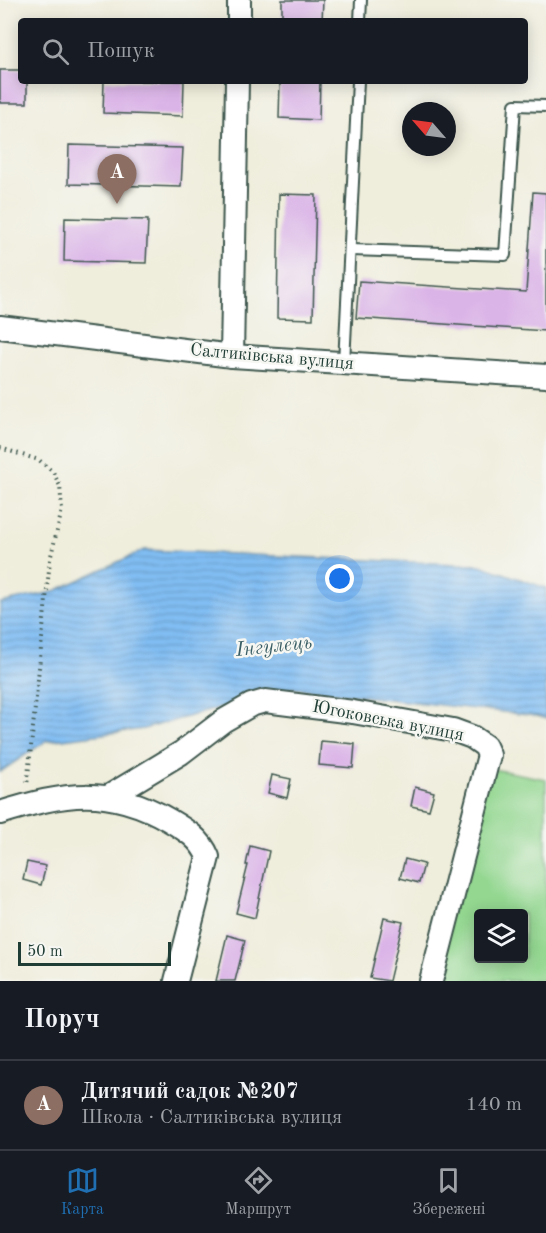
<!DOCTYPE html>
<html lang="uk">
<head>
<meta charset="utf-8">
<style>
  :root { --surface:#171b24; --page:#242831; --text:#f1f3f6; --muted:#9ea1a6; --line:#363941; --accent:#1f6fb2 }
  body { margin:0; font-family:"Old Standard TT",serif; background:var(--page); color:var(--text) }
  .controls { position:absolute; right:18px; bottom:18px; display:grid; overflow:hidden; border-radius:6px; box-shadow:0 3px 15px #0003 }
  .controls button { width:54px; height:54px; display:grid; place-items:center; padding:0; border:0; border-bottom:2px solid var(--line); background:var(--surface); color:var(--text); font:30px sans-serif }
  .compass { position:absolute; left:402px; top:102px; width:54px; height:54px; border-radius:50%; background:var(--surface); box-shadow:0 3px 15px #0003; rotate:298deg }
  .scale { position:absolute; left:18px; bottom:15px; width:153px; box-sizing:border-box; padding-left:6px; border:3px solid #1f3d34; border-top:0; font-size:16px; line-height:21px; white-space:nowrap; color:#1f3d34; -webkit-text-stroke:4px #f6f6f2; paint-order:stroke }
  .you { position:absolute; left:340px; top:579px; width:21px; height:21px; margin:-15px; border:4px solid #fff; border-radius:50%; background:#1a73e8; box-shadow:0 0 0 9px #1a73e833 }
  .badge { display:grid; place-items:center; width:39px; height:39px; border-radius:50%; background:var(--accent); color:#fff; font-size:20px; font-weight:700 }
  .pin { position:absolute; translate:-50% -50px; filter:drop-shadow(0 2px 3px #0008) }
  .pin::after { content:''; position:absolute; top:32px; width:21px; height:18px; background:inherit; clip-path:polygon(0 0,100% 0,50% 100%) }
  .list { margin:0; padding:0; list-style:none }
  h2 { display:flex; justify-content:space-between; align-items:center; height:78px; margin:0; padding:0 24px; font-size:26px }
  h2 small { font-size:20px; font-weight:400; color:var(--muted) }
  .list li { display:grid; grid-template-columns:39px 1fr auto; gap:18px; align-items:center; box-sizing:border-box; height:90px; padding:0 24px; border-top:2px solid var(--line) }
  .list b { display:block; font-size:22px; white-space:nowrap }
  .list p { margin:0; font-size:20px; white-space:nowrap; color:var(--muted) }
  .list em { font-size:20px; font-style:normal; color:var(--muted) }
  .icon { flex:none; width:33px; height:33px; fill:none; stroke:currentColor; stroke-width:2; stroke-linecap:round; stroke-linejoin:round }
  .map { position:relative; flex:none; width:546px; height:981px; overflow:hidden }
  .search { position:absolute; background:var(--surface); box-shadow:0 3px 15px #0003; left:18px; right:18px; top:18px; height:66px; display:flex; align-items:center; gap:15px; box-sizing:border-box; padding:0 21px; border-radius:6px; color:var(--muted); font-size:22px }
  .sheet { height:168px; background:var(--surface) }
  nav { display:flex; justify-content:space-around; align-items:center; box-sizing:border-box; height:84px; border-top:2px solid var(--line); background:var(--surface); font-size:16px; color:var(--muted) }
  nav a { display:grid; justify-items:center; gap:3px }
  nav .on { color:var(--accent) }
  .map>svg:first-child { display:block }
  .garden { fill:#93d790; stroke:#598a62; stroke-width:1.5; fill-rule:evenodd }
  .water { fill:url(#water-rules); stroke:#507d94; stroke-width:1.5 }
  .building { fill:#dab3e7 }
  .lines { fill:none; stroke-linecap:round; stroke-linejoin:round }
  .service-casing { stroke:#3e574d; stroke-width:14 }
  .minor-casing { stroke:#3e574d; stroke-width:26 }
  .path { stroke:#3e574d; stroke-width:4; stroke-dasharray:1.5 4.5; stroke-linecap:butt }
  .service { stroke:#fff; stroke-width:10 }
  .minor { stroke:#fff; stroke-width:22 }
  .labels { text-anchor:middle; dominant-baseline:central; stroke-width:5; stroke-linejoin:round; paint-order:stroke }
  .street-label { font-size:18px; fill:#1f3d34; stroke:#f6f6f2 }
  .water-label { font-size:20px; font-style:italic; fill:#385d64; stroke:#f6f6f2 }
</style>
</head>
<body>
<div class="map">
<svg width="546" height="981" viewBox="0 0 546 981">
  <defs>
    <pattern id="water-rules" width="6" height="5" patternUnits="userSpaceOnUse" patternTransform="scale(1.5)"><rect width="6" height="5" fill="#81bdf3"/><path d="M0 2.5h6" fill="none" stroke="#699bc6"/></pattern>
  </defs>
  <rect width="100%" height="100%" fill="#f6f6f2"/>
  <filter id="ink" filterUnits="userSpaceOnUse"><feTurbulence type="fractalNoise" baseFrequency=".0167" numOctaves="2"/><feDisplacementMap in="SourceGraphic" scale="12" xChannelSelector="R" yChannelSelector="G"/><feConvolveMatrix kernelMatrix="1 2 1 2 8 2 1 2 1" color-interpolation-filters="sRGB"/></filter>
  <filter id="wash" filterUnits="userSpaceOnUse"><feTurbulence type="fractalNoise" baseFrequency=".008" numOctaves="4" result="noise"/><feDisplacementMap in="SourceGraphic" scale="24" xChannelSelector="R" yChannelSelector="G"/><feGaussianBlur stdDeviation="1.35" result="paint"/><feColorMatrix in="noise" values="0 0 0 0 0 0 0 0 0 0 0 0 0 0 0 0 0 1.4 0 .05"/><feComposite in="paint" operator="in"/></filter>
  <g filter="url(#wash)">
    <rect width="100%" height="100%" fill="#efeddb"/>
    <!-- garden -->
    <path class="garden" d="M488,768L546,779V981H432ZM478,914H524V958H478Z"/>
    <!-- water -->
    <polygon class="water" points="144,550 480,565 546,588 546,719 537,716 292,688 143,729 46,741 0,772 0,603 53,592"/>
    <g id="blocks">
      <!-- building -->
      <g class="building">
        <polygon points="282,0 323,0 322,21 282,21"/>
        <polygon points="0,70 21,70 21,81 27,81 27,103 0,103"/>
        <polygon points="104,81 184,81 183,116 103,113"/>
        <polygon points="280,81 320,81 319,120 279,118"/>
        <polygon points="69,145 183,148 181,187 68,184"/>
        <polygon points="533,192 546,193 546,331 356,318 359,281 526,292"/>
        <polygon points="279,194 316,195 313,319 277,318"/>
        <polygon points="65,218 148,220 146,263 64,261"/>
        <polygon points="321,741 355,744 353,768 319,765"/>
        <polygon points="272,775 291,779 287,798 268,793"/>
        <polygon points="415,787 434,792 429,810 411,806"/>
        <polygon points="250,846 269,851 255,918 236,913 248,865 246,865"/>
        <polygon points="405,859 424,864 419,883 400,878"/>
        <polygon points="27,862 46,866 41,885 23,880"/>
        <polygon points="384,918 403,922 389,981 370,978"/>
        <polygon points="227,935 245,940 241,957 235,981 216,981"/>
      </g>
    </g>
  </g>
  <g filter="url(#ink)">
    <use href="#blocks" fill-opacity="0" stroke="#3e574d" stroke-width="1.5"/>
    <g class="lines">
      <defs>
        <g id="service">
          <polyline points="360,21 361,0"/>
          <polyline points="351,250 505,255 515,105 546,106"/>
          <polyline points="344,363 358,81"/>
        </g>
        <g id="minor">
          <polyline points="239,21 239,0"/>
          <polyline points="0,327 232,356 546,376"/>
          <polyline points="232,356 237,81"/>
          <polyline points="108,797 181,753 223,721 251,705 265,701 353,712 453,730 472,737 485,746 489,755 431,981"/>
          <path d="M0,813C64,793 108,785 169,820C186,830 201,839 208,857L176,981"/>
        </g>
      </defs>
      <!-- service casing -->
      <use href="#service" class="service-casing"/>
      <!-- minor casing -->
      <use href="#minor" class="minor-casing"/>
      <!-- path -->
      <polyline class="path" points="0,448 39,460 53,472 60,486 62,510 50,560 27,786"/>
      <!-- service -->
      <use href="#service" class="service"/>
      <!-- minor -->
      <use href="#minor" class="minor"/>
    </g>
  </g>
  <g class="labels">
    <!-- street labels -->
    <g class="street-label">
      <text transform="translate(272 357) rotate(5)">Салтиківська вулиця</text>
      <text transform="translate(388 721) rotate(11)">Югоковська вулиця</text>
    </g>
    <!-- water labels -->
    <g class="water-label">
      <text transform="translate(274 647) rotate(-6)">Інгулець</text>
    </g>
  </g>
</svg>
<div class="controls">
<button><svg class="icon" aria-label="layers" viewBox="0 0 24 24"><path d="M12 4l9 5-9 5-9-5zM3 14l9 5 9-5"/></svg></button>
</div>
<svg class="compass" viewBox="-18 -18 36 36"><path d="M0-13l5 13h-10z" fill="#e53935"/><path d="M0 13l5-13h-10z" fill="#9ea1a6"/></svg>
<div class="scale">50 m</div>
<div class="you"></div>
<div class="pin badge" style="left:117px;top:204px;background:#8d6e63">A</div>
<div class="search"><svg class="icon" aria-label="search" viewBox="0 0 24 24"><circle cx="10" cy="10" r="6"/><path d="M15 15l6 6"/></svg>Пошук</div>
</div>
<section class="sheet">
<h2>Поруч<small></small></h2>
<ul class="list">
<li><span class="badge" style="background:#8d6e63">A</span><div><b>Дитячий садок №207</b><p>Школа · Салтиківська вулиця</p></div><em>140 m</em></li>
</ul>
</section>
<nav>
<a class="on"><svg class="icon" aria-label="map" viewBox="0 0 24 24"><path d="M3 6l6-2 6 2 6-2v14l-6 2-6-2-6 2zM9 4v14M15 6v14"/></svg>Карта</a>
<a><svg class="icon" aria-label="directions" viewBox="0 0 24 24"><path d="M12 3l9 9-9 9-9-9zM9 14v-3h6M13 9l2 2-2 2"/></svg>Маршрут</a>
<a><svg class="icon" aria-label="saved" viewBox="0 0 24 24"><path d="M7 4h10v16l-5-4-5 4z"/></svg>Збережені</a>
</nav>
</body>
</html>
